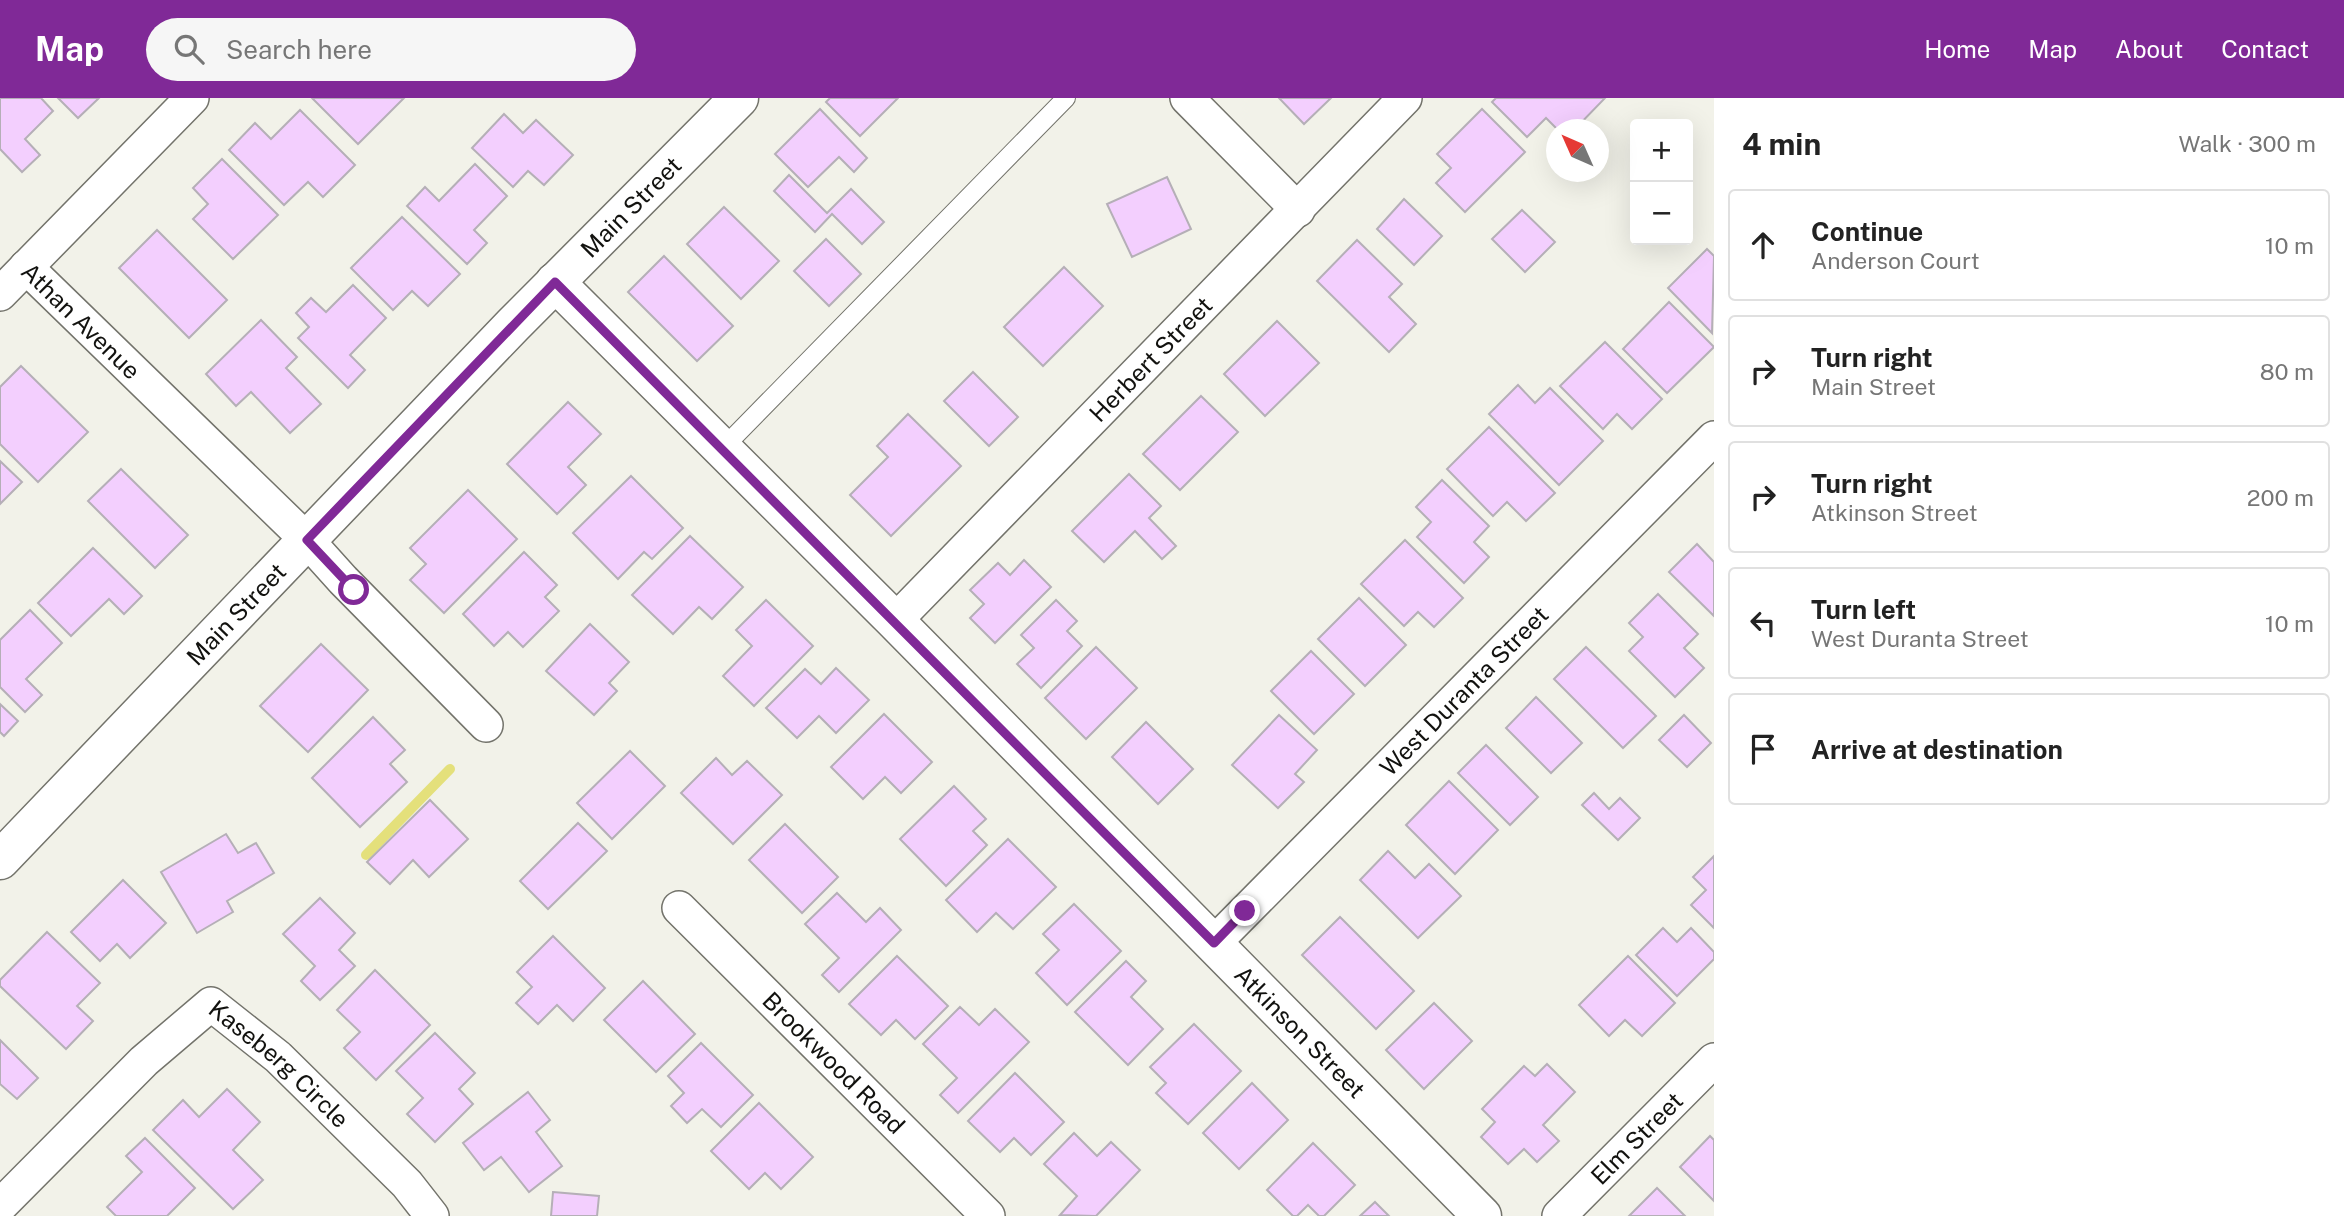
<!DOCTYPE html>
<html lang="en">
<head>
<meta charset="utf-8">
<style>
  :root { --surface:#fff; --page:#f6f6f6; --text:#222; --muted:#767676; --line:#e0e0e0; --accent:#802997 }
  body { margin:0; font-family:"Public Sans",sans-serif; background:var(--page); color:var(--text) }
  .controls { position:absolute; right:21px; top:21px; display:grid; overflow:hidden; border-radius:7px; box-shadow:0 7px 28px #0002 }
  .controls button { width:63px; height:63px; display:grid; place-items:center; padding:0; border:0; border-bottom:2px solid var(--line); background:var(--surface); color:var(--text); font:35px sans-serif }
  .compass { position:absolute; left:1546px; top:21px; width:63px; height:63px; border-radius:50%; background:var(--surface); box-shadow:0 7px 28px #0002; rotate:315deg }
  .stop { position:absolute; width:21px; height:21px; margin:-16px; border:5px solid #802997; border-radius:50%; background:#fff }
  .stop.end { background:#802997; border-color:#fff; box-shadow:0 2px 7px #0008 }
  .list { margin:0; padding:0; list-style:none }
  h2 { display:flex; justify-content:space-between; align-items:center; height:91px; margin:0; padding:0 28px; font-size:30px }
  h2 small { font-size:23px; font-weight:400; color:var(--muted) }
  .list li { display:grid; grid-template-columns:46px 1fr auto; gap:21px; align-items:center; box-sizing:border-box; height:112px; margin:0 14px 14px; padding:0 14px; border:2px solid var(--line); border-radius:7px }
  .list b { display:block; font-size:26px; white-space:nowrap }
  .list p { margin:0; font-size:23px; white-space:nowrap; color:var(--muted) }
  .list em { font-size:23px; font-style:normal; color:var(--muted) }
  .icon { flex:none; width:38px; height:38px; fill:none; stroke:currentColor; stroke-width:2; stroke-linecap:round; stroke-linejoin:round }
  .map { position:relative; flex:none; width:1714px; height:1118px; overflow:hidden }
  header { display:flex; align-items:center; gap:42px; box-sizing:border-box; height:98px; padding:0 35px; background:var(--accent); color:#fff }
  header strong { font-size:33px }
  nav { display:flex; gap:38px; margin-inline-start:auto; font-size:24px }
  .search { width:490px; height:63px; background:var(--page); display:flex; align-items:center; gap:18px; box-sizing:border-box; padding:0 24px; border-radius:38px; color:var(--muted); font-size:26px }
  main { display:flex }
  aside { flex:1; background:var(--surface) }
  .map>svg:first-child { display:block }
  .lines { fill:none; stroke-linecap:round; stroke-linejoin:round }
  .stream { stroke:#e4e07b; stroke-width:10 }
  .building { fill:#f3cffe; stroke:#b5afb7; stroke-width:2 }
  .service-casing { stroke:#73736b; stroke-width:20 }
  .minor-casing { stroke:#73736b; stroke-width:36 }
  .tertiary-casing { stroke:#73736b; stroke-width:41 }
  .service { stroke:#fff; stroke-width:18 }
  .minor { stroke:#fff; stroke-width:33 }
  .tertiary { stroke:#fff; stroke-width:38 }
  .route { stroke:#802997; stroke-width:9 }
  .labels { text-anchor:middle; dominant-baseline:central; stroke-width:5; stroke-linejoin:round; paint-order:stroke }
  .street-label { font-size:24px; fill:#12120f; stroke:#fffffe }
</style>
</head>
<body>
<header>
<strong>Map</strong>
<div class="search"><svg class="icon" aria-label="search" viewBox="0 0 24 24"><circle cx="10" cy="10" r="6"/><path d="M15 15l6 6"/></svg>Search here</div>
<nav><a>Home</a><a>Map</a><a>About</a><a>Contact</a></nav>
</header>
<main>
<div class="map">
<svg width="1714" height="1118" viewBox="0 0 1714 1118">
  <rect width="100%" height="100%" fill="#f2f2e9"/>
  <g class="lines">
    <!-- stream -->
    <polyline class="stream" points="366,757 450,671"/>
  </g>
  <!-- building -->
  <g class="building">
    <polygon points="0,0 41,0 53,13 25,41 40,57 22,74 0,51"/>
    <polygon points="58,0 99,0 78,20"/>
    <polygon points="312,0 404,0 358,46"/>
    <polygon points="830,0 898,0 860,38 826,4"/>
    <polygon points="1279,0 1331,0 1304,26"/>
    <polygon points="1496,0 1605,0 1574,32 1558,32 1546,20 1527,39 1492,4"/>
    <polygon points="820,11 867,60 854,74 839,59 808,89 775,56"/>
    <polygon points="1482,11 1525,54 1465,114 1436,85 1451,70 1437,56"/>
    <polygon points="300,12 355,67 323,99 308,84 284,107 229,52 255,25 271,41"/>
    <polygon points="504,16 523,35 536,22 573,57 544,87 528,73 513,89 472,50"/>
    <polygon points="222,61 278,117 233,161 193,121 208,106 193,90"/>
    <polygon points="475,66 507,98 474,132 487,145 467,166 407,108 425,89 439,103"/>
    <polygon points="789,77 827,115 851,91 884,124 862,146 832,116 815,134 774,93"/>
    <polygon points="1167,79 1191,131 1132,159 1107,106"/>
    <polygon points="1404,101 1442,138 1414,167 1377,131"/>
    <polygon points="724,109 779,163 741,201 687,146"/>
    <polygon points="1522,112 1555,144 1525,174 1492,141"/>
    <polygon points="402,119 460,176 428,208 412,193 393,212 351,170"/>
    <polygon points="157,132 227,202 189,240 119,170"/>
    <polygon points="826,141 861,176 829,208 794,173"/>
    <polygon points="1357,142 1402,186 1389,199 1416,226 1389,254 1317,183"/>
    <polygon points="1707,151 1714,158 1712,235 1668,190"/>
    <polygon points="664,158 733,228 697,263 628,194"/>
    <polygon points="1064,169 1103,208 1043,268 1004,229"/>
    <polygon points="353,187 386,220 350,257 365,272 348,290 298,240 309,229 296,215 311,200 326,214"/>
    <polygon points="1669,204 1714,249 1667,295 1623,251"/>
    <polygon points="261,222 297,259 286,270 321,306 290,335 251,294 236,308 206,276"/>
    <polygon points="1277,223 1319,265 1265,318 1224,276"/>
    <polygon points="1605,244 1662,301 1632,331 1617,316 1603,331 1560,288"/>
    <polygon points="21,268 88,334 38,384 0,346 0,289"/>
    <polygon points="973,274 1018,319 989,348 944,303"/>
    <polygon points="1518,287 1535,305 1550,290 1603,343 1559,387 1489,316"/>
    <polygon points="1201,298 1238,334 1180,392 1143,356"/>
    <polygon points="568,304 601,336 568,369 586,387 557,416 507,366"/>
    <polygon points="908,316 961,368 891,438 850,397 888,359 877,348"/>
    <polygon points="1489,329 1555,395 1526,423 1507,404 1493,418 1447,371"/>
    <polygon points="0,363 22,384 0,406"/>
    <polygon points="121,371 188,437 155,470 88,403"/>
    <polygon points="1129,376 1161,408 1149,420 1176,448 1162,461 1135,433 1104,464 1072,433"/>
    <polygon points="631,378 683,430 652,461 644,454 618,481 573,435"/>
    <polygon points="1442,382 1489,428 1474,444 1489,459 1464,485 1417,439 1431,424 1416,409"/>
    <polygon points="468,392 517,441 444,515 410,482 426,466 410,450"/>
    <polygon points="690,438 743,489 712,521 699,509 673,536 632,497"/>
    <polygon points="1405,442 1463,500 1434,529 1418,514 1404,528 1361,486"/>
    <polygon points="1697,446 1714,464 1714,518 1669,474"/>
    <polygon points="93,450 142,498 124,516 109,501 71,538 38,505"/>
    <polygon points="524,454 557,487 545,499 559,513 523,549 508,534 494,548 463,516"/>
    <polygon points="1024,462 1051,489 995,545 970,520 984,506 970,492 998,465 1010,477"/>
    <polygon points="1658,496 1698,536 1684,550 1704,570 1675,599 1629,553 1643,539 1629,525"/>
    <polygon points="1359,500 1406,547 1365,588 1318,541"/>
    <polygon points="766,502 813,548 754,608 723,578 752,548 736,532"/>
    <polygon points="1056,502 1077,523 1067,533 1082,548 1041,590 1017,566 1034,550 1021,537"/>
    <polygon points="30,512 62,545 26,581 42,597 25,614 0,589 0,542"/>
    <polygon points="590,526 629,564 609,585 617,593 594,617 546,573"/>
    <polygon points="321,546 368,592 308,654 260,608"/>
    <polygon points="1096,549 1137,590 1086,641 1045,600"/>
    <polygon points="1586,549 1656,618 1623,650 1554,581"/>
    <polygon points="1311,553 1354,596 1314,636 1271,593"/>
    <polygon points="836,570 869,602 836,635 819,618 797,640 766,610 805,571 821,586"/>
    <polygon points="1536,599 1582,645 1551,675 1506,630"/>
    <polygon points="0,606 18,623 4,638 0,634"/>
    <polygon points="884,616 932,664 901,695 885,679 863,701 831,669"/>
    <polygon points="1279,617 1317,652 1295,676 1304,684 1278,710 1232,667"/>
    <polygon points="1684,617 1711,645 1687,669 1659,642"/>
    <polygon points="373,619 405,652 390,666 407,684 360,729 312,680"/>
    <polygon points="1146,624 1193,671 1158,706 1112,659"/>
    <polygon points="1486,647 1538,699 1510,727 1458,675"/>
    <polygon points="630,653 665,688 612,741 577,705"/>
    <polygon points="716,660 732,677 747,663 782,697 733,746 681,695"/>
    <polygon points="1449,683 1498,732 1455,776 1406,727"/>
    <polygon points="954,688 986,721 973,733 987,747 946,788 900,741"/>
    <polygon points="1594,695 1609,711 1620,700 1640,720 1618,742 1582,707"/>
    <polygon points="430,702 468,741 429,779 413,762 390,786 367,764"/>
    <polygon points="578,725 607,753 548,811 520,783"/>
    <polygon points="785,726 838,779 802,815 749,762"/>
    <polygon points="226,736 238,755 256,745 274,775 227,803 233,814 197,835 161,774"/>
    <polygon points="1008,741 1056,789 1013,831 996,815 977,834 946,802"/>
    <polygon points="1388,753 1415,780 1429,766 1461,798 1418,840 1360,782"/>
    <polygon points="1714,758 1714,830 1691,807 1706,792 1693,779"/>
    <polygon points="123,782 166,825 130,860 117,846 100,863 71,834"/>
    <polygon points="837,795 866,824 880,810 901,832 839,894 822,877 839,860 805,826"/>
    <polygon points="320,800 355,835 339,852 355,868 320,902 301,883 315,868 283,836"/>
    <polygon points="1074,806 1121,853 1067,907 1036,875 1059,852 1043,836"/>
    <polygon points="1340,819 1414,893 1376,931 1302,857"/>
    <polygon points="1663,830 1677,844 1691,830 1714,854 1714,861 1677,898 1636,857"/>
    <polygon points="47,834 100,885 77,908 93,923 66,951 0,888 0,882"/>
    <polygon points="553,838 605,890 573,923 557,907 538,926 516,905 532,889 517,874"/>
    <polygon points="897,858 948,908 915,941 896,922 881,937 849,906"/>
    <polygon points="1628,858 1675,905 1642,938 1625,922 1609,938 1579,907"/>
    <polygon points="1126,863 1146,883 1131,899 1163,931 1128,967 1075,914"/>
    <polygon points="375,872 430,927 376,982 344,950 360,934 337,912"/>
    <polygon points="643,883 695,936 656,974 604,922"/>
    <polygon points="1434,905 1472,943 1424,991 1386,952"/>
    <polygon points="960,909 979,927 995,911 1029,944 958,1015 940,997 957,980 923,946"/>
    <polygon points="1194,926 1241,973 1188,1026 1156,995 1166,985 1150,969"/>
    <polygon points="435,935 475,975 459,991 473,1006 435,1044 407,1016 423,1000 396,973"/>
    <polygon points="0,942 38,980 17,1001 0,986"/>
    <polygon points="701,945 753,997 721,1029 702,1011 687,1025 671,1008 684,995 668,978"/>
    <polygon points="1547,966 1575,994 1543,1027 1559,1043 1537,1064 1524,1051 1508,1066 1481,1039 1495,1024 1482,1011 1524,968 1535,978"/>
    <polygon points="1015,975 1064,1024 1031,1057 1014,1040 1000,1054 968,1023"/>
    <polygon points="1252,985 1288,1022 1239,1071 1203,1035"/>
    <polygon points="227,991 260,1024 233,1052 263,1082 233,1111 153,1032 183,1002 199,1019"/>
    <polygon points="528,994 550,1022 536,1034 562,1068 529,1094 501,1059 484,1072 463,1045"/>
    <polygon points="759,1005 813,1059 781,1091 765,1075 749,1091 711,1053"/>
    <polygon points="1074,1035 1097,1058 1111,1044 1140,1072 1096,1118 1060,1117 1077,1098 1044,1066"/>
    <polygon points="1710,1038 1714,1042 1714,1103 1680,1069"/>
    <polygon points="145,1040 195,1090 167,1118 116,1118 107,1109 142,1074 126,1058"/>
    <polygon points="1313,1045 1355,1087 1324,1118 1319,1118 1308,1107 1297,1118 1293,1118 1267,1092"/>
    <polygon points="1657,1090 1685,1118 1629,1118"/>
    <polygon points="553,1094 599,1098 597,1118 551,1118"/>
    <polygon points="1375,1104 1389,1118 1360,1118"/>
  </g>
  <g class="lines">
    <defs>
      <polyline id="service" points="721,352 1066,0"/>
      <g id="minor">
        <polyline points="1187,0 1298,112"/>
        <path id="s1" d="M26,169L307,442L343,482L486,627"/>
        <polyline points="0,196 192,0"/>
        <path id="s2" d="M895,523L1405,0"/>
        <path id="s3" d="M679,810L988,1118"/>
        <path id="s4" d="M1214,845L1714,340"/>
        <path id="s5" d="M0,1108L144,963L211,906L278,959L407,1086L432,1118"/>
        <path id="s6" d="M1559,1118L1714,962"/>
      </g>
      <g id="tertiary">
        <path id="s7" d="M555,184L895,523L1482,1118"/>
        <path id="s8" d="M0,762L513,227L739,0"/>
      </g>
    </defs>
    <!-- service casing -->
    <use href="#service" class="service-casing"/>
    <!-- minor casing -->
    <use href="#minor" class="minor-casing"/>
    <!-- tertiary casing -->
    <use href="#tertiary" class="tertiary-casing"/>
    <!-- service -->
    <use href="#service" class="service"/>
    <!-- minor -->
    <use href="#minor" class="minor"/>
    <!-- tertiary -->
    <use href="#tertiary" class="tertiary"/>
  </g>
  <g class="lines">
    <!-- route -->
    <polyline class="route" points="354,492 307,442 555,184 1214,845 1245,813"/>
  </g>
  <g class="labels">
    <!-- street labels -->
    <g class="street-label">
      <text stroke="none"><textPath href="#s8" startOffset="908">Main Street</textPath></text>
      <text stroke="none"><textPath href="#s1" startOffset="77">Athan Avenue</textPath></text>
      <text stroke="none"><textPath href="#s2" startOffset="366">Herbert Street</textPath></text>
      <text stroke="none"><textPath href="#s8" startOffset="341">Main Street</textPath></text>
      <text stroke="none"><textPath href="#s4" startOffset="355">West Duranta Street</textPath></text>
      <text stroke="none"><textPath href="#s7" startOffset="1057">Atkinson Street</textPath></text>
      <text stroke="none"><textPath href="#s3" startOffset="219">Brookwood Road</textPath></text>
      <text stroke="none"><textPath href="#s5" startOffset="383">Kaseberg Circle</textPath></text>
      <text stroke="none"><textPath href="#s6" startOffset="110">Elm Street</textPath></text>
    </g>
  </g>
</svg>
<div class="controls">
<button>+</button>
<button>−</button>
</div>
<svg class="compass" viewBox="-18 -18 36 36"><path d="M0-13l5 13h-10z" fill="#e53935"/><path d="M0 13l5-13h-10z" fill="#767676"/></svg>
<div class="stop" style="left:354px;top:492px"></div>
<div class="stop end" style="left:1245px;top:813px"></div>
</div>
<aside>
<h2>4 min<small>Walk · 300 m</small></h2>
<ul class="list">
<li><svg class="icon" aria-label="ahead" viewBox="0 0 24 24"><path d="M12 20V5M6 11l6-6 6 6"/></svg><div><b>Continue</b><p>Anderson Court</p></div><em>10 m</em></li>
<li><svg class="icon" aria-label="right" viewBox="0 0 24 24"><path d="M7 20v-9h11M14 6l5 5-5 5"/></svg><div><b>Turn right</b><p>Main Street</p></div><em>80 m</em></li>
<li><svg class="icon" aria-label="right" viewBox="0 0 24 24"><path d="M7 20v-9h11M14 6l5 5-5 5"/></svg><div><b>Turn right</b><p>Atkinson Street</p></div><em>200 m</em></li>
<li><svg class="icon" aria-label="left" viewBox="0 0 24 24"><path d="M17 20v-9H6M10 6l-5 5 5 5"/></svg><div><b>Turn left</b><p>West Duranta Street</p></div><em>10 m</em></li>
<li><svg class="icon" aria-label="arrive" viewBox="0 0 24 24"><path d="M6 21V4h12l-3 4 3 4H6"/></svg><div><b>Arrive at destination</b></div></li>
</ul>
</aside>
</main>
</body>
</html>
